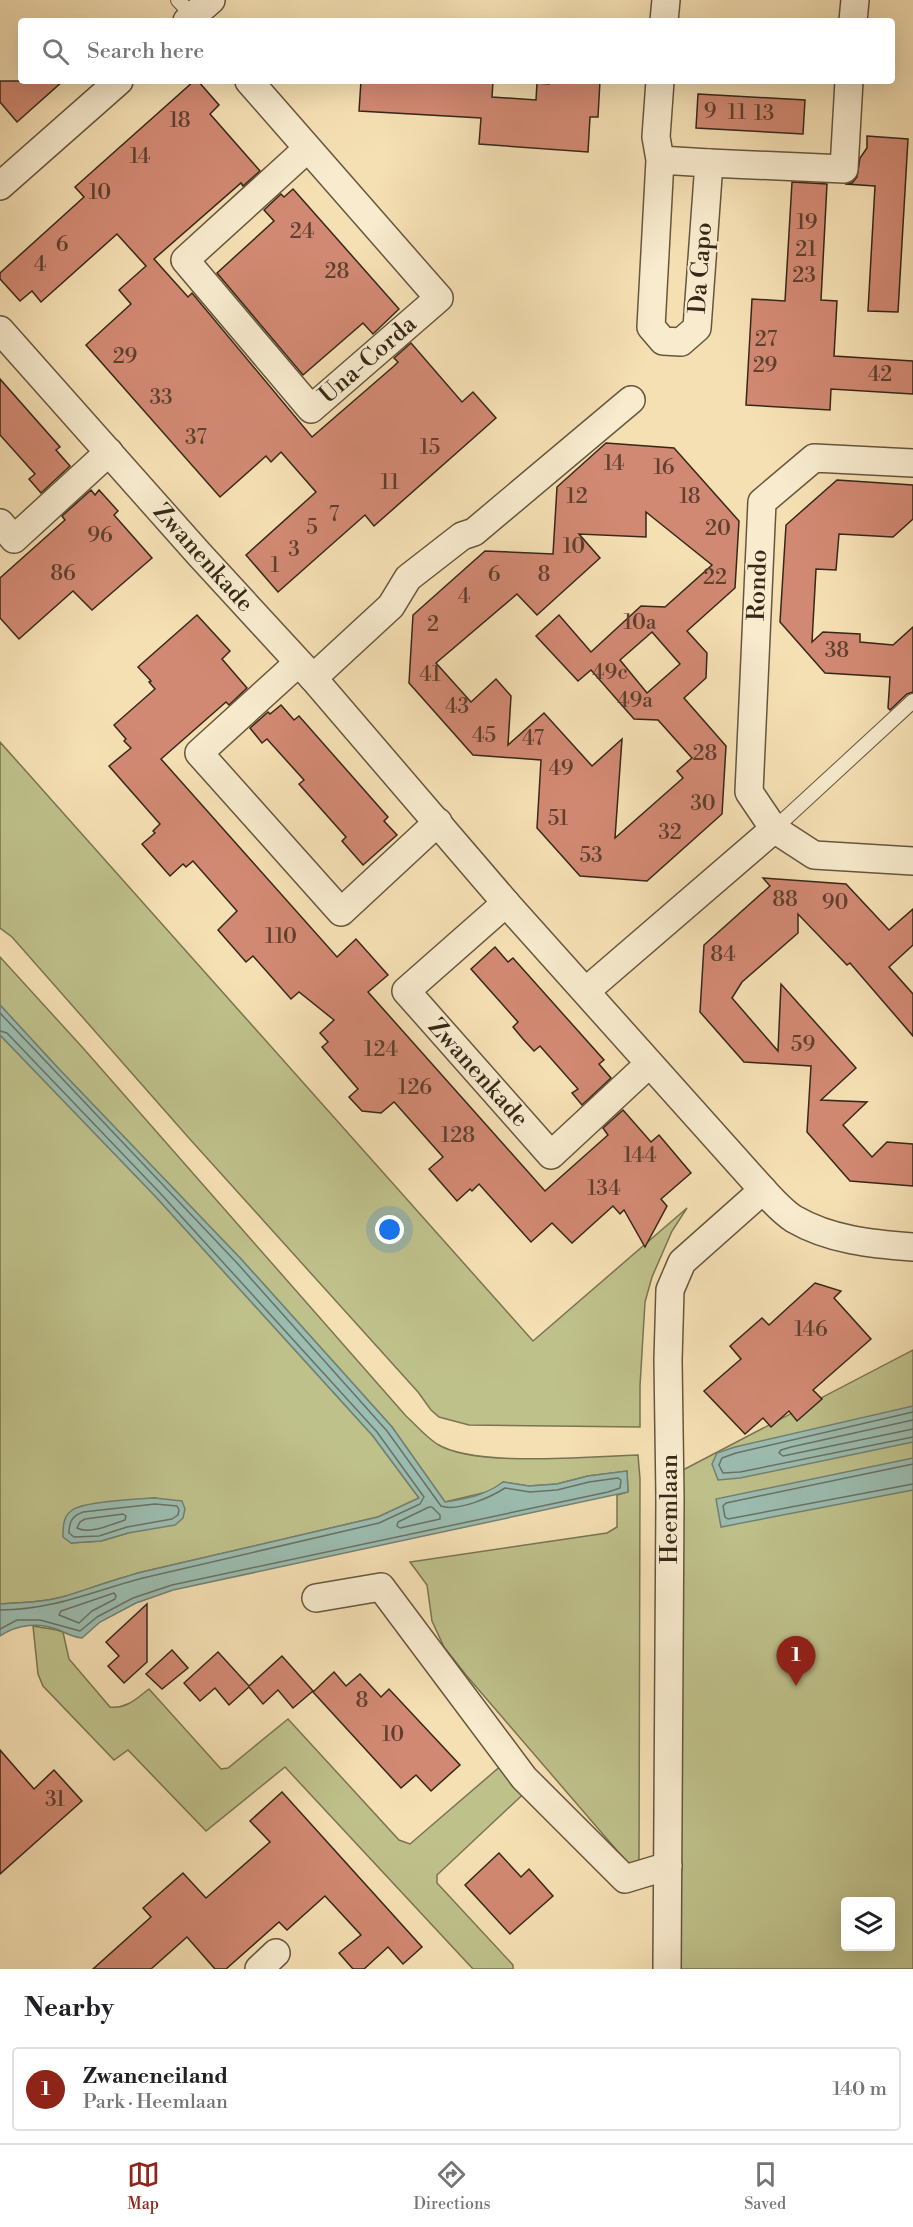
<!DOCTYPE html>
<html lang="en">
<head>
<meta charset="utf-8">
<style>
  :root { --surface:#fff; --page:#f2f2f2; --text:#202124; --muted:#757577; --line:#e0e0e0; --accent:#8f2418 }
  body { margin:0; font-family:"Libre Bodoni",serif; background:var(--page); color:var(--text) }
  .controls { position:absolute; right:18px; bottom:18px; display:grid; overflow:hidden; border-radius:6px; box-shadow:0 6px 24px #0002 }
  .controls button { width:54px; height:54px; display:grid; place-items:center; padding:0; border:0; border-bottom:2px solid var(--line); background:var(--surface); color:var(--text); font:30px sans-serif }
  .you { position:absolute; left:390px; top:1230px; width:21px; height:21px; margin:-15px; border:4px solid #fff; border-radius:50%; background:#1a73e8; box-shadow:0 0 0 9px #1a73e833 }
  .badge { display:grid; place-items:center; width:39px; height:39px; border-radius:50%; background:var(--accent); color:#fff; font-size:20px; font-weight:700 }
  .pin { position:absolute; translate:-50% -50px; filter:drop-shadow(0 2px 3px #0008) }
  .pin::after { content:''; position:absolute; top:32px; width:21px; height:18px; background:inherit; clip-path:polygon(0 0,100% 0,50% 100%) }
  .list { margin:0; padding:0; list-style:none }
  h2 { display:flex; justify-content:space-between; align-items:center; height:78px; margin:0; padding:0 24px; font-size:26px }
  h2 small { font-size:20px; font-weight:400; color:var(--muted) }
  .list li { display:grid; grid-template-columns:39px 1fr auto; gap:18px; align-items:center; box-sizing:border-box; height:84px; margin:0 12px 12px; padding:0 12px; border:2px solid var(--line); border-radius:6px }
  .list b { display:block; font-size:22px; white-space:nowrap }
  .list p { margin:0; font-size:20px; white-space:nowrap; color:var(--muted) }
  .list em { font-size:20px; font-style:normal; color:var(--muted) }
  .icon { flex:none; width:33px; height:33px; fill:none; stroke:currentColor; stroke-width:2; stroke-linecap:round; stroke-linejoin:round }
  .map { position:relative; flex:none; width:913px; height:1969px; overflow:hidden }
  .search { position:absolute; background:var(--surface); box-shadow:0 6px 24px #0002; left:18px; right:18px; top:18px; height:66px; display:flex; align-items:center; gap:15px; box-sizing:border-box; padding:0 21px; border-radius:6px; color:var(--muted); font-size:22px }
  .sheet { height:174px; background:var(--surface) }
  nav { display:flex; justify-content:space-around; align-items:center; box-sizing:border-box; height:84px; border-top:2px solid var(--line); background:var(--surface); font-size:16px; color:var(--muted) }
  nav a { display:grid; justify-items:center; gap:3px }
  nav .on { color:var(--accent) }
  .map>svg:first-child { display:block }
  .green { fill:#bfc18b; stroke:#7a7452; stroke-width:1.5; fill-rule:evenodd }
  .water { fill:#9cbdb1; stroke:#738174; stroke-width:1.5 }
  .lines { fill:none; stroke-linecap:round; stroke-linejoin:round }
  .shore { stroke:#697264; stroke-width:1.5 }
  .building { fill:#d28973; stroke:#362818; stroke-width:1.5; fill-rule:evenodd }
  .lane-casing { stroke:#66563f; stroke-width:16 }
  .street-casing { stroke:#66563f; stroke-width:30 }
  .lane { stroke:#f8ebce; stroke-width:14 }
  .street { stroke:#f8ebce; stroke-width:27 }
  .labels { text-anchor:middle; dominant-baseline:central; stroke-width:4.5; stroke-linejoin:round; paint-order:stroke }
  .number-label { font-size:21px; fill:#5d402f }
  .street-label { font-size:24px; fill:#362818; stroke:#f8ebce }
</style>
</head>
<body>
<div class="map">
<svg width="913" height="1969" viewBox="0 0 913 1969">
  <rect width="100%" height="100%" fill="#f5e0b4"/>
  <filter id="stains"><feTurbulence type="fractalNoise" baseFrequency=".00333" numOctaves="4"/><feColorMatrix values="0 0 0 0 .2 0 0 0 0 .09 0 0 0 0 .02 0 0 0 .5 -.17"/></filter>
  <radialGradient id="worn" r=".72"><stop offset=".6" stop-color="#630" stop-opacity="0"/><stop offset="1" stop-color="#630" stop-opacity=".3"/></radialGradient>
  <!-- green -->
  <g class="green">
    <polygon points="0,742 533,1341 687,1208 672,1231 652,1277 645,1302 640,1386 640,1427 469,1425 439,1417 431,1410 418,1392 188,1137 12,937 0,928"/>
    <path d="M0,957L83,1048L406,1416C416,1425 425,1436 437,1444C475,1468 591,1456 638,1455L640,1479L639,1861L631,1866L626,1861L466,1675L444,1647L432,1621L427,1585L410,1562L607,1533L617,1527V1495L628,1492L627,1471L588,1476L557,1484L529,1486L503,1482L491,1491L445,1502L392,1427L241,1259L58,1068L0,1005Z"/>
    <path d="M0,1035L156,1197L373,1436L419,1498L378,1517L142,1572C116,1579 91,1588 66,1596C45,1602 22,1603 0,1604ZM155,1498L128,1533L101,1541L71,1543L82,1506Z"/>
    <path d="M913,1350V1969H677L681,1471ZM846,1902H890V1946H846Z"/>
    <path d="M33,1626L57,1630L63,1632L69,1659L110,1707C127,1709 137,1698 149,1689L221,1769L228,1768L288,1719L399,1840L410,1844L510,1758L533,1785L437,1875V1883L513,1965V1969H473L285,1767L206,1831L128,1750L114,1760L43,1686L38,1674Z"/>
  </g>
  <!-- water -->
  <g class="water">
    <path d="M0,1005L58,1068L241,1259L392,1427L445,1502C466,1499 486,1495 503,1482L529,1486L557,1484L588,1476L627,1471L628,1492L173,1590L136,1603L100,1622L82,1638C73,1637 67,1634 59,1630C39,1622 18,1624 0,1636V1604C22,1603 45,1602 66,1596C91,1588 116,1579 142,1572L378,1517L419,1498L373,1436L156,1197L0,1035Z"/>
    <polygon points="913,1406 913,1442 740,1478 718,1480 712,1464 717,1453 735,1447"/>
    <polygon points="913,1458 913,1490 721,1527 716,1499"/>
    <path d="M155,1498L182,1501L185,1509L183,1518L175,1525L128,1533L101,1541L71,1543L63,1537C63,1527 63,1517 71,1511C82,1501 138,1499 155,1498Z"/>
  </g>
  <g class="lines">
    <!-- shore -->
    <g class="shore">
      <path d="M0,1013L237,1263L387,1431L441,1506C458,1512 491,1497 505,1488L530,1492L557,1490L589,1482L618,1478L621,1480L620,1488L608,1492L172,1585L133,1598L97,1617L80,1631L40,1620H17L0,1629"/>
      <path d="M0,1031L7,1033L160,1193L377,1432L424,1497L420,1504L379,1523L143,1578C93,1591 53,1610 0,1610"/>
      <polyline points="913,1412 736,1453 722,1458 719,1465 723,1473 740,1472 913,1437"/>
      <polyline points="913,1420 791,1447 781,1450 779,1453 783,1456 913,1429"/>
      <polyline points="913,1464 726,1503 723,1506 725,1517 728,1519 913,1484"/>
      <path d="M155,1504L177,1506L179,1510L178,1515L172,1519L127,1527L99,1536L74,1537L69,1533C69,1522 72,1516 83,1512Z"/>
      <polygon points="429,1507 432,1507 440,1515 440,1519 400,1528 397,1526 398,1522"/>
      <path d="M123,1514L126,1516L125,1520C112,1524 89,1535 77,1528L80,1522L85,1519Z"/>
      <polygon points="114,1593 116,1596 115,1599 92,1611 79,1623 59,1615 61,1611"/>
    </g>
  </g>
  <!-- building -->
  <g class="building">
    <polygon points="0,81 63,81 17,122 0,102"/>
    <polygon points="194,81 198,81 219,105 210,114 260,171 243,186 241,183 154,259 188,297 192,293 312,437 394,366 398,362 394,358 411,343 462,402 473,392 496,418 374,526 365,515 278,592 246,555 316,492 281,452 271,462 266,456 220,497 86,345 131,304 119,290 146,266 117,234 41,302 32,291 20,301 0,279 0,273 84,197 75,187"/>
    <polygon points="361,81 493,81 492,97 536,100 537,83 549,84 549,81 600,81 598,117 590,117 588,152 479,144 481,118 359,111"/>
    <polygon points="698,94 805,100 803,134 696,128"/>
    <polygon points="867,136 908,139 898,312 868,311 875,186 845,184 852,183 857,177 860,158 867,148"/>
    <polygon points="792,182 827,184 821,300 837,301 834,356 913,361 913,394 831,389 830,410 746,405 752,299 785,301"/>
    <polygon points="293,189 399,309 373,334 363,323 303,375 217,273 274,221 264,210 281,194 284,197"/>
    <polygon points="0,379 60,447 56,450 70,466 41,493 29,479 35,474 0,435"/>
    <path d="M606,443L674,448L739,521L735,588L687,631L707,653L706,678L684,698L726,746L722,814L647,881L580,876L537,828L541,760L473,755L409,683L413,615L485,551L553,554L557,487ZM646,512L712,565L665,607L641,606L591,652L559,615L536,636L578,681L591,670L634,719L658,720L692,758L677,771L683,778L615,838L622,739L592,766L544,713L508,745L511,696L496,679L471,702L436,663L517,594L537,615L600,558L579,534L646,537ZM652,632L680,664L647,693L620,660Z"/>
    <polygon points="837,480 913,485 913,519 893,537 839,534 836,570 816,569 812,642 823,632 860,634 860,642 893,645 913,627 913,692 907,694 890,710 888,708 890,677 825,673 780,622 786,525"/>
    <polygon points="91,490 95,495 99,490 118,511 114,515 152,558 92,610 73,591 19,639 0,618 0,578 65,520 62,516"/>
    <polygon points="197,615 230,651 222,659 247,688 229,705 226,702 161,759 337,957 356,939 388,975 368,992 545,1191 608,1135 603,1128 623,1110 651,1142 659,1135 691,1173 661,1199 667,1206 645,1247 624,1210 620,1214 613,1206 572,1243 552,1223 531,1242 479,1184 472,1191 470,1189 457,1201 429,1169 443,1157 396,1104 394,1102 381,1113 362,1111 349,1097 358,1089 322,1047 328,1042 320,1033 334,1020 299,992 291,999 253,956 246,962 218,930 237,911 193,861 186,867 183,864 170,876 142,844 155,833 153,831 160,824 109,766 131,748 124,741 126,739 114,725 155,689 149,682 151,681 138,667"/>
    <polygon points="281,705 294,720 299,716 388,817 384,821 397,835 363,865 342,841 346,837 299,784 304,780 267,739 262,743 250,728 268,712 270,714"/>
    <polygon points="763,878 846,884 889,930 913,909 913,945 889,967 913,994 913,1036 850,963 847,965 798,914 798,933 742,982 732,998 778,1051 781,984 856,1068 821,1100 867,1102 843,1125 872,1157 887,1142 913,1144 913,1186 850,1181 807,1132 811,1066 744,1062 700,1012 704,945 770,886"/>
    <polygon points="495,947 508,962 513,958 604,1060 599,1064 611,1078 582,1105 572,1093 578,1089 540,1046 534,1051 523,1039 513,1027 518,1022 471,969"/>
    <polygon points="815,1283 841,1291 834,1298 871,1339 813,1390 822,1399 797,1421 789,1411 771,1427 763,1418 745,1434 704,1391 741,1359 730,1346 762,1318 769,1325"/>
    <polygon points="147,1604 147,1662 124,1683 108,1666 119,1656 106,1642"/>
    <polygon points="172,1650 188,1668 162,1689 146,1674"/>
    <polygon points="218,1652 249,1686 282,1656 313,1691 293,1708 278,1690 263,1704 249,1687 229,1705 215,1688 200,1701 184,1683"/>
    <polygon points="334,1672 346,1686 360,1674 381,1697 389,1689 460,1765 431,1791 416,1775 401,1788 313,1692"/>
    <polygon points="0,1750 34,1789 54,1770 82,1801 0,1874"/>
    <polygon points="282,1792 422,1947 403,1964 388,1947 364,1969 353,1969 339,1953 361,1935 325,1896 287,1930 279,1922 226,1969 215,1969 187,1937 151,1969 93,1969 151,1917 143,1908 183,1873 206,1898 270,1842 250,1821"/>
    <polygon points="499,1853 521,1877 529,1869 553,1896 510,1934 465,1885"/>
  </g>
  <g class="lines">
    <defs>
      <g id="lane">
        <polyline points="178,0 193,16"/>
        <polyline points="774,829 913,701"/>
      </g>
      <g id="street">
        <polyline points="187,21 211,0"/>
        <polyline points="664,21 666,0"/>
        <polyline points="853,21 855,0"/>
        <polyline points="249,81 439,298 311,409 185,260 307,149"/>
        <polyline points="660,160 709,163 697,328 681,342 663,341 651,327 660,160 656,137 660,81"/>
        <polyline points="709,163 844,169 849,81"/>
        <polyline points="0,186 119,81"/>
        <path d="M0,330L199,554L313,678L506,903L763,1190C772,1200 783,1212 794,1219C830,1240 872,1244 913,1247"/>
        <polyline points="913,463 814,458 762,502 749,792 774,829 814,855 913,861"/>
        <polyline points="0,523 14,539 109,452"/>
        <polyline points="298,663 199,753 341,912 438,822"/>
        <polyline points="313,678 391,606 408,578 462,536 474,532 631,400"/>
        <polyline points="506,903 406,991 551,1155 649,1064"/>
        <polyline points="586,991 774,829"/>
        <polyline points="316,1598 381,1587 524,1778 625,1879 668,1866"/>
        <polyline points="259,1969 276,1953"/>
        <polyline points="667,1969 670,1498 668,1360 670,1290 682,1262 763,1190"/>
      </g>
    </defs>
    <!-- lane casing -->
    <use href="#lane" class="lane-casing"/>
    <!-- street casing -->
    <use href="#street" class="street-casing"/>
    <!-- lane -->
    <use href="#lane" class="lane"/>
    <!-- street -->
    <use href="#street" class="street"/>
  </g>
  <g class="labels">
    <!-- number labels -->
    <g class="number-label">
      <text x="710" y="112">9</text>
      <text x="737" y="113">11</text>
      <text x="764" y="114">13</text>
      <text x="180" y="121">18</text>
      <text x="140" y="157">14</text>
      <text x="100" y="193">10</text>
      <text x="807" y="223">19</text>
      <text x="302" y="232">24</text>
      <text x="62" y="245">6</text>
      <text x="806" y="250">21</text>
      <text x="40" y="265">4</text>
      <text x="337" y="272">28</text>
      <text x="804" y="276">23</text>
      <text x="766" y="340">27</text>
      <text x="125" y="357">29</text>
      <text x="765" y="366">29</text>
      <text x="880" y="375">42</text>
      <text x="161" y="398">33</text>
      <text x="196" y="438">37</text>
      <text x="430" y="448">15</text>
      <text x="614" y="464">14</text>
      <text x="664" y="468">16</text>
      <text x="390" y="483">11</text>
      <text x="577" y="497">12</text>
      <text x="690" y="497">18</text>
      <text x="334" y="515">7</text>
      <text x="312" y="528">5</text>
      <text x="718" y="529">20</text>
      <text x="100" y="536">96</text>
      <text x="574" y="547">10</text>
      <text x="294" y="550">3</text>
      <text x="275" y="566">1</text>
      <text x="63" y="574">86</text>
      <text x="494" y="575">6</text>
      <text x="544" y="575">8</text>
      <text x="715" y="578">22</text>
      <text x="464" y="597">4</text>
      <text x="640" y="623">10a</text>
      <text x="433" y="625">2</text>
      <text x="837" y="651">38</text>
      <text x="610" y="673">49c</text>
      <text x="430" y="675">41</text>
      <text x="635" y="701">49a</text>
      <text x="457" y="707">43</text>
      <text x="484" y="736">45</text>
      <text x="533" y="739">47</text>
      <text x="705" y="754">28</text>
      <text x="561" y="769">49</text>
      <text x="703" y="804">30</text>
      <text x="558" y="819">51</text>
      <text x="670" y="833">32</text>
      <text x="591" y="856">53</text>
      <text x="785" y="900">88</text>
      <text x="835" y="903">90</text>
      <text x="281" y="937">110</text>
      <text x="723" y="955">84</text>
      <text x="803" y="1045">59</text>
      <text x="381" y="1050">124</text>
      <text x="415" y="1088">126</text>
      <text x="458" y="1136">128</text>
      <text x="640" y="1156">144</text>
      <text x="604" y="1189">134</text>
      <text x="811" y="1330">146</text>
      <text x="362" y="1701">8</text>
      <text x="393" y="1735">10</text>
      <text x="55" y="1800">31</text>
    </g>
    <!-- street labels -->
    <g class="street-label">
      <text transform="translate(701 268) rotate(-86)">Da Capo</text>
      <text transform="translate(368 360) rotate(-41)">Una-Corda</text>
      <text transform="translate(203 558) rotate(48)">Zwanenkade</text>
      <text transform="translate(758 585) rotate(-88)">Rondo</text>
      <text transform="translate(478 1073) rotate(48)">Zwanenkade</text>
      <text transform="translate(670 1509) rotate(-90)">Heemlaan</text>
    </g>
  </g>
  <rect width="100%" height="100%" filter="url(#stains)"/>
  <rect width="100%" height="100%" fill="url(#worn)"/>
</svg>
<div class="controls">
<button><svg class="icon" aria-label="layers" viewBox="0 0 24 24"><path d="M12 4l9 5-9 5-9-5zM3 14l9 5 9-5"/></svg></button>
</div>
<div class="you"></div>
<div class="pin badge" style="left:796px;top:1686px">1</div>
<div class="search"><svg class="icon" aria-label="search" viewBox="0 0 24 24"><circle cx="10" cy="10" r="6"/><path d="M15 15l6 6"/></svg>Search here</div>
</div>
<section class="sheet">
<h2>Nearby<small></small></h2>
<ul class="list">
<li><span class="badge">1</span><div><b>Zwaneneiland</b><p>Park · Heemlaan</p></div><em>140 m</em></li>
</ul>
</section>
<nav>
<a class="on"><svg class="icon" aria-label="map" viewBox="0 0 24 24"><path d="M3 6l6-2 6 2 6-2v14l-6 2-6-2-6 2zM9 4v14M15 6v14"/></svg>Map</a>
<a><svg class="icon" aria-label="directions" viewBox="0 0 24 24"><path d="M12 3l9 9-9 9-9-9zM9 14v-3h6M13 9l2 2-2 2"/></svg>Directions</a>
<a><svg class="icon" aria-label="saved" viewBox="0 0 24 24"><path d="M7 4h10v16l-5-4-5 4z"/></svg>Saved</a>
</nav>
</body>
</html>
